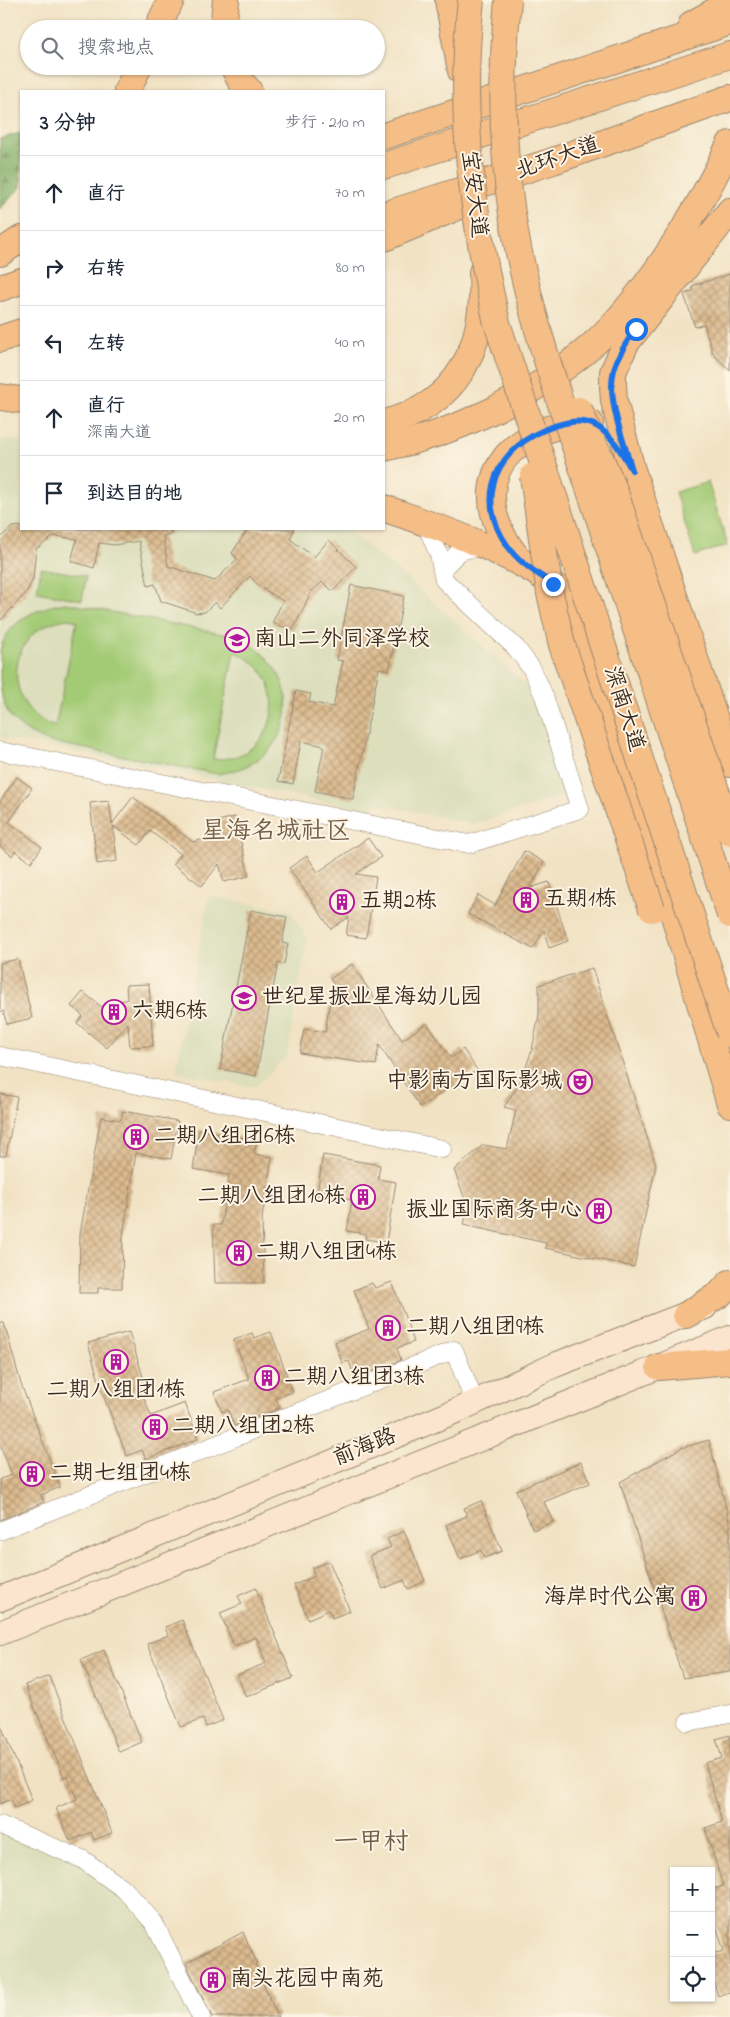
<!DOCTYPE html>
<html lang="zh">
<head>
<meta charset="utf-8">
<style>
  :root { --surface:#fff; --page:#f6f6f7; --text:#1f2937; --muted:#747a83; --line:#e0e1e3 }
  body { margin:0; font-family:"Indie Flower","LXGW WenKai TC",sans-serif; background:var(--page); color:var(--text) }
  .controls { position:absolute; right:15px; bottom:15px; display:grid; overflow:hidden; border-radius:0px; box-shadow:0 1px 4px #0004 }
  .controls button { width:45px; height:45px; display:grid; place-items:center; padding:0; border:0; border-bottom:1px solid var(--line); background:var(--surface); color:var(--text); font:25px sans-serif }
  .stop { position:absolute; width:15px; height:15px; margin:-11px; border:4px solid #1a73e8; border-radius:50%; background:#fff }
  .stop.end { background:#1a73e8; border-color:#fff; box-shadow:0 1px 5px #0008 }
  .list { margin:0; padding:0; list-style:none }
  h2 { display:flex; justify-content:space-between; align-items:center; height:65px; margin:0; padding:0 20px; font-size:21px }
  h2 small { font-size:16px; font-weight:400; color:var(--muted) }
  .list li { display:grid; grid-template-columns:32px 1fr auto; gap:15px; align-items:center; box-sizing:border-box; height:75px; padding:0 20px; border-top:1px solid var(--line) }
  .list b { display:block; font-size:19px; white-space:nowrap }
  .list p { margin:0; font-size:16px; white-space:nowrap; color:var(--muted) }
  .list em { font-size:16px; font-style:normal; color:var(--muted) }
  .icon { flex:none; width:28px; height:28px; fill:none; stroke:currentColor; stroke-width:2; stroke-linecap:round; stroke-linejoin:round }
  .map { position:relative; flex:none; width:730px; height:2017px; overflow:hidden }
  .search { position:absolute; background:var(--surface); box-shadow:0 1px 4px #0004; left:20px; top:20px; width:365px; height:55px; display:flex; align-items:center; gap:12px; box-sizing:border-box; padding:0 18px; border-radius:28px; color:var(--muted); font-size:19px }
  .panel { position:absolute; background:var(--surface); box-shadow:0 1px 4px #0004; left:20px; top:90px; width:365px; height:440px; border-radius:0px }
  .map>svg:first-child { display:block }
  .built { fill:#dcdebc }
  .forest { fill:url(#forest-firs); stroke:#5e6c42 }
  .pitch { fill:#a3ca74; stroke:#6f7a49; fill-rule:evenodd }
  .building { fill:url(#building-cross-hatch) }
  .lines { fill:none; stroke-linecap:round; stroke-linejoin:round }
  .minor-casing { stroke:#968670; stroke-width:19 }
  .secondary-casing { stroke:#968670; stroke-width:26 }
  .primary-casing { stroke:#968670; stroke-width:28 }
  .minor { stroke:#fff; stroke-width:18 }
  .secondary { stroke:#fbe5cf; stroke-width:24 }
  .primary { stroke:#f6be87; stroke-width:26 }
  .primary-bridge-casing { stroke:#968670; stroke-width:28; stroke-linecap:butt }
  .primary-bridge { stroke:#f6be87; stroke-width:26 }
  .route { stroke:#1a73e8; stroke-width:6 }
  .labels { text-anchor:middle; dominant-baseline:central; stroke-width:4; stroke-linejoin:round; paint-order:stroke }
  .street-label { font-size:22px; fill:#3b2a1e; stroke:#fcf5e5 }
  .poi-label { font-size:22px; fill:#3b2a1e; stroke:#fcf5e5; text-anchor:start }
  .quarter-label { font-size:25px; fill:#735d46; stroke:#fcf5e5 }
</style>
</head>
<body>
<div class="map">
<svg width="730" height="2017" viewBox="0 0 730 2017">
  <defs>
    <pattern id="forest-firs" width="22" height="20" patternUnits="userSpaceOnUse" patternTransform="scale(1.25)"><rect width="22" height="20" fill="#82ae66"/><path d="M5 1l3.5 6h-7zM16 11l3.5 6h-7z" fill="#6c8e53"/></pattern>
    <pattern id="building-cross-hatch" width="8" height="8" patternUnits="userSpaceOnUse" patternTransform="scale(1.25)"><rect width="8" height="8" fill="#dcbb8f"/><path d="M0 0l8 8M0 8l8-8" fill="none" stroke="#b49874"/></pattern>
  </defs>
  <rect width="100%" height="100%" fill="#fcf5e5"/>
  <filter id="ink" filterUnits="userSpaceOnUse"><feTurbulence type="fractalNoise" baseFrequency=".02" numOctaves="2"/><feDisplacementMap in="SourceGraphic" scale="10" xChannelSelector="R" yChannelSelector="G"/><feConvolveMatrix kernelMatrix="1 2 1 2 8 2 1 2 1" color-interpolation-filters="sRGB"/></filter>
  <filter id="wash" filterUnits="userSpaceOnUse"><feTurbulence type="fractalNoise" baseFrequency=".0096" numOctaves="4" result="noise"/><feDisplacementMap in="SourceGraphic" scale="20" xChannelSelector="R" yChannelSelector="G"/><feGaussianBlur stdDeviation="1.12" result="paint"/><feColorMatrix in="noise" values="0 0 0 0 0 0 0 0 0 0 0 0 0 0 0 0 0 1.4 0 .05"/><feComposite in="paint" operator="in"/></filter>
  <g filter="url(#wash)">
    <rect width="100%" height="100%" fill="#f1e2c3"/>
    <!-- built -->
    <g class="built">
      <polygon points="0,439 21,440 21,529 346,530 389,563 535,693 567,795 473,824 374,803 372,811 0,737"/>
      <polygon points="209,896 291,911 307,939 287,1056 255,1087 176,1072"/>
      <polygon points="0,1825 97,1859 119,1896 150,1926 196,2017 110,2017 107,2011 84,2017 0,2017"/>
    </g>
    <!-- forest -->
    <polygon class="forest" points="20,133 21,187 0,209 0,139"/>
    <!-- pitch -->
    <g class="pitch">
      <polygon points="708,482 728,545 695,556 675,492"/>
      <polygon points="41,568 86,576 82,600 37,592"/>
      <path d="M66,603L233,636C312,666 301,765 217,774L50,742C14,729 0,712 0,673C0,666 0,657 0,650C9,620 38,607 66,603ZM68,619L77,621L55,727C0,708 4,626 68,619ZM234,652C296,674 279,763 213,759Z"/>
    </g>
    <g id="blocks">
      <!-- building -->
      <g class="building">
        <polygon points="730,274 730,370 713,354 704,324 695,327 684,294 693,291 692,286"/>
        <polygon points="21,526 21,529 170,529 171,534 163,536 168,566 215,581 237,559 232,553 248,529 294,529 290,539 314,557 329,540 356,567 333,591 322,582 311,592 293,630 272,623 283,601 259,586 250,576 220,608 215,602 205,612 197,613 161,601 155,584 148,586 139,541 114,545 99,543 94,568 71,561 77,539 54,536 36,549 33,579 26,593 0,621 0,538 12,527"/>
        <polygon points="351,585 404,596 389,670 379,668 353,799 315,791 324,746 301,741 293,784 278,781 296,691 311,694 309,702 333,707 343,661 337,660"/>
        <polygon points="17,777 32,788 9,822 42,847 31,862 15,851 12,856 0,846 0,801"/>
        <polygon points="133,797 193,842 217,836 214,822 235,817 249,876 224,882 219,864 202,886 173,864 181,854 150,831 139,845 113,826 117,861 97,864 90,803 109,801 112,824"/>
        <polygon points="368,838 381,857 356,874 376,877 366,938 346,935 349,917 331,929 289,868 307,856 318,872"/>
        <polygon points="524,851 544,862 530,888 549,882 568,941 549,948 544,930 533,949 468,914 478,895 495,905"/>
        <polygon points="251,910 287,917 282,943 288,944 284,964 278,963 256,1076 220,1069"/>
        <polygon points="18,959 32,1018 7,1024 3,1011 0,1012 0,963"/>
        <polygon points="352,964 402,1040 427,1023 451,1058 463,1049 477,1070 420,1107 379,1045 376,1065 300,1053 304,1029 325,1032 330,1000 346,1003 330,979"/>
        <polygon points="592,968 656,1165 634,1267 545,1248 546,1243 464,1225 468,1207 454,1170 483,1145 507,1149 516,1110 504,1107 521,1081 532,1050 539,1015 539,985"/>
        <polygon points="149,984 153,1046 130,1047 128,1023 107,1048 77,1023 83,1016 71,1006 83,992 103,1008 110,1001 127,1000 126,985"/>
        <polygon points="0,1094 17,1097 6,1156 0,1156"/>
        <polygon points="123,1111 178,1121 171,1159 136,1153 123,1236 122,1288 98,1288 98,1293 79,1293 80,1234 101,1117 121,1120"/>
        <polygon points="199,1130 257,1140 254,1154 272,1157 262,1218 264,1283 215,1283 213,1225 221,1225 229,1175 193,1169"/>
        <polygon points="323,1155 380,1165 378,1179 396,1182 386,1242 365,1239 366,1234 347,1231 352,1200 317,1194"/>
        <polygon points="392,1282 414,1342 397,1348 401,1360 355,1378 349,1361 342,1363 335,1342 369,1329 354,1290 372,1283 375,1288"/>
        <polygon points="0,1323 4,1323 21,1384 60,1487 41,1495 44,1502 0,1520 0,1479 12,1475 0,1445"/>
        <polygon points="129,1332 144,1380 138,1382 151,1416 185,1403 198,1439 146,1459 142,1450 127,1456 103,1395 88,1343"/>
        <polygon points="271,1332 293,1392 276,1398 280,1408 234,1426 228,1410 222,1412 214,1392 249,1379 234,1340 252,1333 254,1338"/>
        <polygon points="709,1440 730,1524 730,1672 683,1678 620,1482 681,1448"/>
        <polygon points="581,1462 590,1483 544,1502 553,1522 533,1530 516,1490"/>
        <polygon points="481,1501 502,1551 484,1558 481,1550 460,1559 446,1525 467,1516 464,1508"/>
        <polygon points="404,1531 425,1581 408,1589 404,1580 383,1589 369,1556 391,1547 387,1539"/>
        <polygon points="329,1561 350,1611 332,1618 329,1610 308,1619 294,1585 315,1576 312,1568"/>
        <polygon points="256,1588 293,1678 246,1697 237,1675 266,1663 256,1637 234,1646 220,1613 242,1604 238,1596"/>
        <polygon points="182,1620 223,1720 206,1727 203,1719 181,1727 147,1644 168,1635 165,1627"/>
        <polygon points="104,1650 142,1742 119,1752 81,1660"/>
        <polygon points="49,1676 112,1833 94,1840 91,1832 70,1841 56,1808 77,1799 67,1776 64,1777 25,1685"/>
        <polygon points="0,1723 32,1800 15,1808 11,1799 0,1804"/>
        <polygon points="730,1735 730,1992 718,1996 711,1972 711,1954 724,1951 711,1910 711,1890 723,1886 705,1828 722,1822 705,1763 722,1758 716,1739"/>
        <polygon points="243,1932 257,1963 255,1964 278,2017 212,2017 186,1963"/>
      </g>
    </g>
  </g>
  <g filter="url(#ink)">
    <use href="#blocks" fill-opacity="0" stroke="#968670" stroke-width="1"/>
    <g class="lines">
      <defs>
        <g id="minor">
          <polyline points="442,569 460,551 480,546"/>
          <polyline points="0,751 469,844 580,809 544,696 532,669 516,648 444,580 439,555 426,524"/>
          <polyline points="0,1056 442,1149"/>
          <polyline points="0,1531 454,1350 475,1403"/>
          <polyline points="688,1722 730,1714"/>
          <polyline points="0,1825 82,1859 125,1890 154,1923 201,2017"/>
        </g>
        <g id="secondary">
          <polyline points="0,1599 456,1411 555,1365 705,1307"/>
          <polyline points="0,1633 730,1338"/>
        </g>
        <g id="primary">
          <polyline points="448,0 461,71"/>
          <polyline points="692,24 717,10 729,0"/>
          <polyline points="157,29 171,0"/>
          <polyline points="223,29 226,0"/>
          <polyline points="233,66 240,80 249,91"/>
          <polyline points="127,91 139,66"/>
          <polyline points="384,136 730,22"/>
          <polyline points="384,166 730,55"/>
          <polyline points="730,211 626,343 613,372 613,386 614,401 632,470 730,764"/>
          <polyline points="384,215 553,161 730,98"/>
          <polyline points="384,238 464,204"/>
          <polyline points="0,253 21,239"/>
          <polyline points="0,288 21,281"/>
          <polyline points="0,339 21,332"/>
          <polyline points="0,397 21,400"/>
          <path d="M384,423C459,405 486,346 482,272"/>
          <path d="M384,448C454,434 526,399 582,354C640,307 699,211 730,144"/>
          <path d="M384,508C430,525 537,559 565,597C576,612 582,631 588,649L676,922L730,1104"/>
          <path d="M522,563C480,517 478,459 541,432C558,425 572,420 590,423"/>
          <polyline points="686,1315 720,1294 730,1283"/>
          <polyline points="659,1367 730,1361"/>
        </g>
      </defs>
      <!-- minor casing -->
      <use href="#minor" class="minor-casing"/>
      <!-- secondary casing -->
      <use href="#secondary" class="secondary-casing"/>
      <!-- primary casing -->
      <use href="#primary" class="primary-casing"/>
      <!-- minor -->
      <use href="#minor" class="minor"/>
      <!-- secondary -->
      <use href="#secondary" class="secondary"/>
      <!-- primary -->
      <use href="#primary" class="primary"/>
      <defs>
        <g id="primary-bridge">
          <path d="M471,0C458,114 472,212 497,323L730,1034"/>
          <path d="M508,0C501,72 501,142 512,214C529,325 572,433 606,539C648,664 689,790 730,915"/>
          <polyline points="579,410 613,487 730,832"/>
          <polyline points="533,476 550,593 562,645 652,909"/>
        </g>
      </defs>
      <!-- primary-bridge casing -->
      <use href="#primary-bridge" class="primary-bridge-casing"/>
      <!-- primary-bridge -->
      <use href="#primary-bridge" class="primary-bridge"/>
    </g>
  </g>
  <g class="lines" filter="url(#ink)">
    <!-- route -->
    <path class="route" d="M553,584C540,575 525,567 514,554C474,508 489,454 544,430C559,424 576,418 592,424C611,432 622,453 632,470C624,442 606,398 614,370C618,354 627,341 636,329"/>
  </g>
  <!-- icons -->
  <defs>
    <symbol id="school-ring" viewBox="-11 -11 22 22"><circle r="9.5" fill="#fcf5e5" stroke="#b5179e" stroke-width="1.5"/><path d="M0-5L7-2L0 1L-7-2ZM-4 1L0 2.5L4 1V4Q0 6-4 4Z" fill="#b5179e"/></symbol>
    <symbol id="building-ring" viewBox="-11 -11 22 22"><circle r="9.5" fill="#fcf5e5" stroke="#b5179e" stroke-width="1.5"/><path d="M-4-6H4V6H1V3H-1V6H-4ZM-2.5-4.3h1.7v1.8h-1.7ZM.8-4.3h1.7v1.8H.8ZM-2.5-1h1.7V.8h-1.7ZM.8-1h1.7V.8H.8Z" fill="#b5179e"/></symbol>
    <symbol id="theatre-ring" viewBox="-11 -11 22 22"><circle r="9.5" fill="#fcf5e5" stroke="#b5179e" stroke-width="1.5"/><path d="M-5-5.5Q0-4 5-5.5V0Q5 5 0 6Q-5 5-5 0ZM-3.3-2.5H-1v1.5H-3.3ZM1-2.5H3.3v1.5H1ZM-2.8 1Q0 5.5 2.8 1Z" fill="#b5179e"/></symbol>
  </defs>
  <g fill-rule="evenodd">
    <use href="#school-ring" x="223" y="626" width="28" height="28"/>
    <use href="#building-ring" x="512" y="886" width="28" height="28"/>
    <use href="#building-ring" x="328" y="888" width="28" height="28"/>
    <use href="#school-ring" x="230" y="984" width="28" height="28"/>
    <use href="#building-ring" x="100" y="998" width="28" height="28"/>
    <use href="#theatre-ring" x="566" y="1068" width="28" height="28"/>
    <use href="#building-ring" x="122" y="1123" width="28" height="28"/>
    <use href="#building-ring" x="349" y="1183" width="28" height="28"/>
    <use href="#building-ring" x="585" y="1197" width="28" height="28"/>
    <use href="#building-ring" x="225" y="1239" width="28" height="28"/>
    <use href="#building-ring" x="374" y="1314" width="28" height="28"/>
    <use href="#building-ring" x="102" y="1348" width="28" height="28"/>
    <use href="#building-ring" x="253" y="1364" width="28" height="28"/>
    <use href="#building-ring" x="141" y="1413" width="28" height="28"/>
    <use href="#building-ring" x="18" y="1460" width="28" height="28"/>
    <use href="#building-ring" x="680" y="1584" width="28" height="28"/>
    <use href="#building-ring" x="199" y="1966" width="28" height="28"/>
  </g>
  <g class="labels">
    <!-- street labels -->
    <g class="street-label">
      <text transform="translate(558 159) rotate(-19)">北环大道</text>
      <text transform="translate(473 194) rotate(83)">宝安大道</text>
      <text transform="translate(623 709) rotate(72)">深南大道</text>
      <text transform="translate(365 1448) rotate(-22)">前海路</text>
    </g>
    <!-- poi labels -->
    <g class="poi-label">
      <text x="254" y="640">南山二外同泽学校</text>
      <text x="544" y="900">五期1栋</text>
      <text x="360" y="902">五期2栋</text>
      <text x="262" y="998">世纪星振业星海幼儿园</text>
      <text x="132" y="1012">六期6栋</text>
      <text x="562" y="1082" text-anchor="end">中影南方国际影城</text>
      <text x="154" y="1137">二期八组团6栋</text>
      <text x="346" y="1197" text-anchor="end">二期八组团10栋</text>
      <text x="582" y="1211" text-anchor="end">振业国际商务中心</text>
      <text x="256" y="1253">二期八组团4栋</text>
      <text x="406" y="1328">二期八组团9栋</text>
      <text x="284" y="1378">二期八组团3栋</text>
      <text x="116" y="1391" text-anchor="middle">二期八组团1栋</text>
      <text x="172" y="1427">二期八组团2栋</text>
      <text x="50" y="1474">二期七组团4栋</text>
      <text x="676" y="1598" text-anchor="end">海岸时代公寓</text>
      <text x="230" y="1980">南头花园中南苑</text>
    </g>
    <!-- quarter labels -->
    <g class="quarter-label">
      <text x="276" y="832">星海名城社区</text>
      <text x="371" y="1843">一甲村</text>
    </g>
  </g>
</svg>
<div class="controls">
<button>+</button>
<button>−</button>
<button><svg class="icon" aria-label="locate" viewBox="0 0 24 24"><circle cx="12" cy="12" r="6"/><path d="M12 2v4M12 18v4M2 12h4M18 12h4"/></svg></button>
</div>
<div class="stop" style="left:636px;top:329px"></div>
<div class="stop end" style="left:553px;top:584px"></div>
<div class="search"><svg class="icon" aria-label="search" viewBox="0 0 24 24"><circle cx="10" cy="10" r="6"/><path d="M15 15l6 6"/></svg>搜索地点</div>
<section class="panel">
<h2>3 分钟<small>步行 · 210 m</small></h2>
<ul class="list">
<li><svg class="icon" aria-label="ahead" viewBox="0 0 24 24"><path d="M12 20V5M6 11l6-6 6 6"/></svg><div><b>直行</b></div><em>70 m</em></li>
<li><svg class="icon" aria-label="right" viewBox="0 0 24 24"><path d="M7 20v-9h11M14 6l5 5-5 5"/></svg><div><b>右转</b></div><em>80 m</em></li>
<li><svg class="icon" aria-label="left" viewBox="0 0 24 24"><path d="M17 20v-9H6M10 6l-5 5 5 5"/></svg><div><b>左转</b></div><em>40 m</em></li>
<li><svg class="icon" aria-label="ahead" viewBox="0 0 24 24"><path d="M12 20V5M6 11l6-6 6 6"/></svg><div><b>直行</b><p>深南大道</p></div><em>20 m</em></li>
<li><svg class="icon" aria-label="arrive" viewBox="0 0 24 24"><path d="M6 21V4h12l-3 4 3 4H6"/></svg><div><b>到达目的地</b></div></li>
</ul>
</section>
</div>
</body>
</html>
